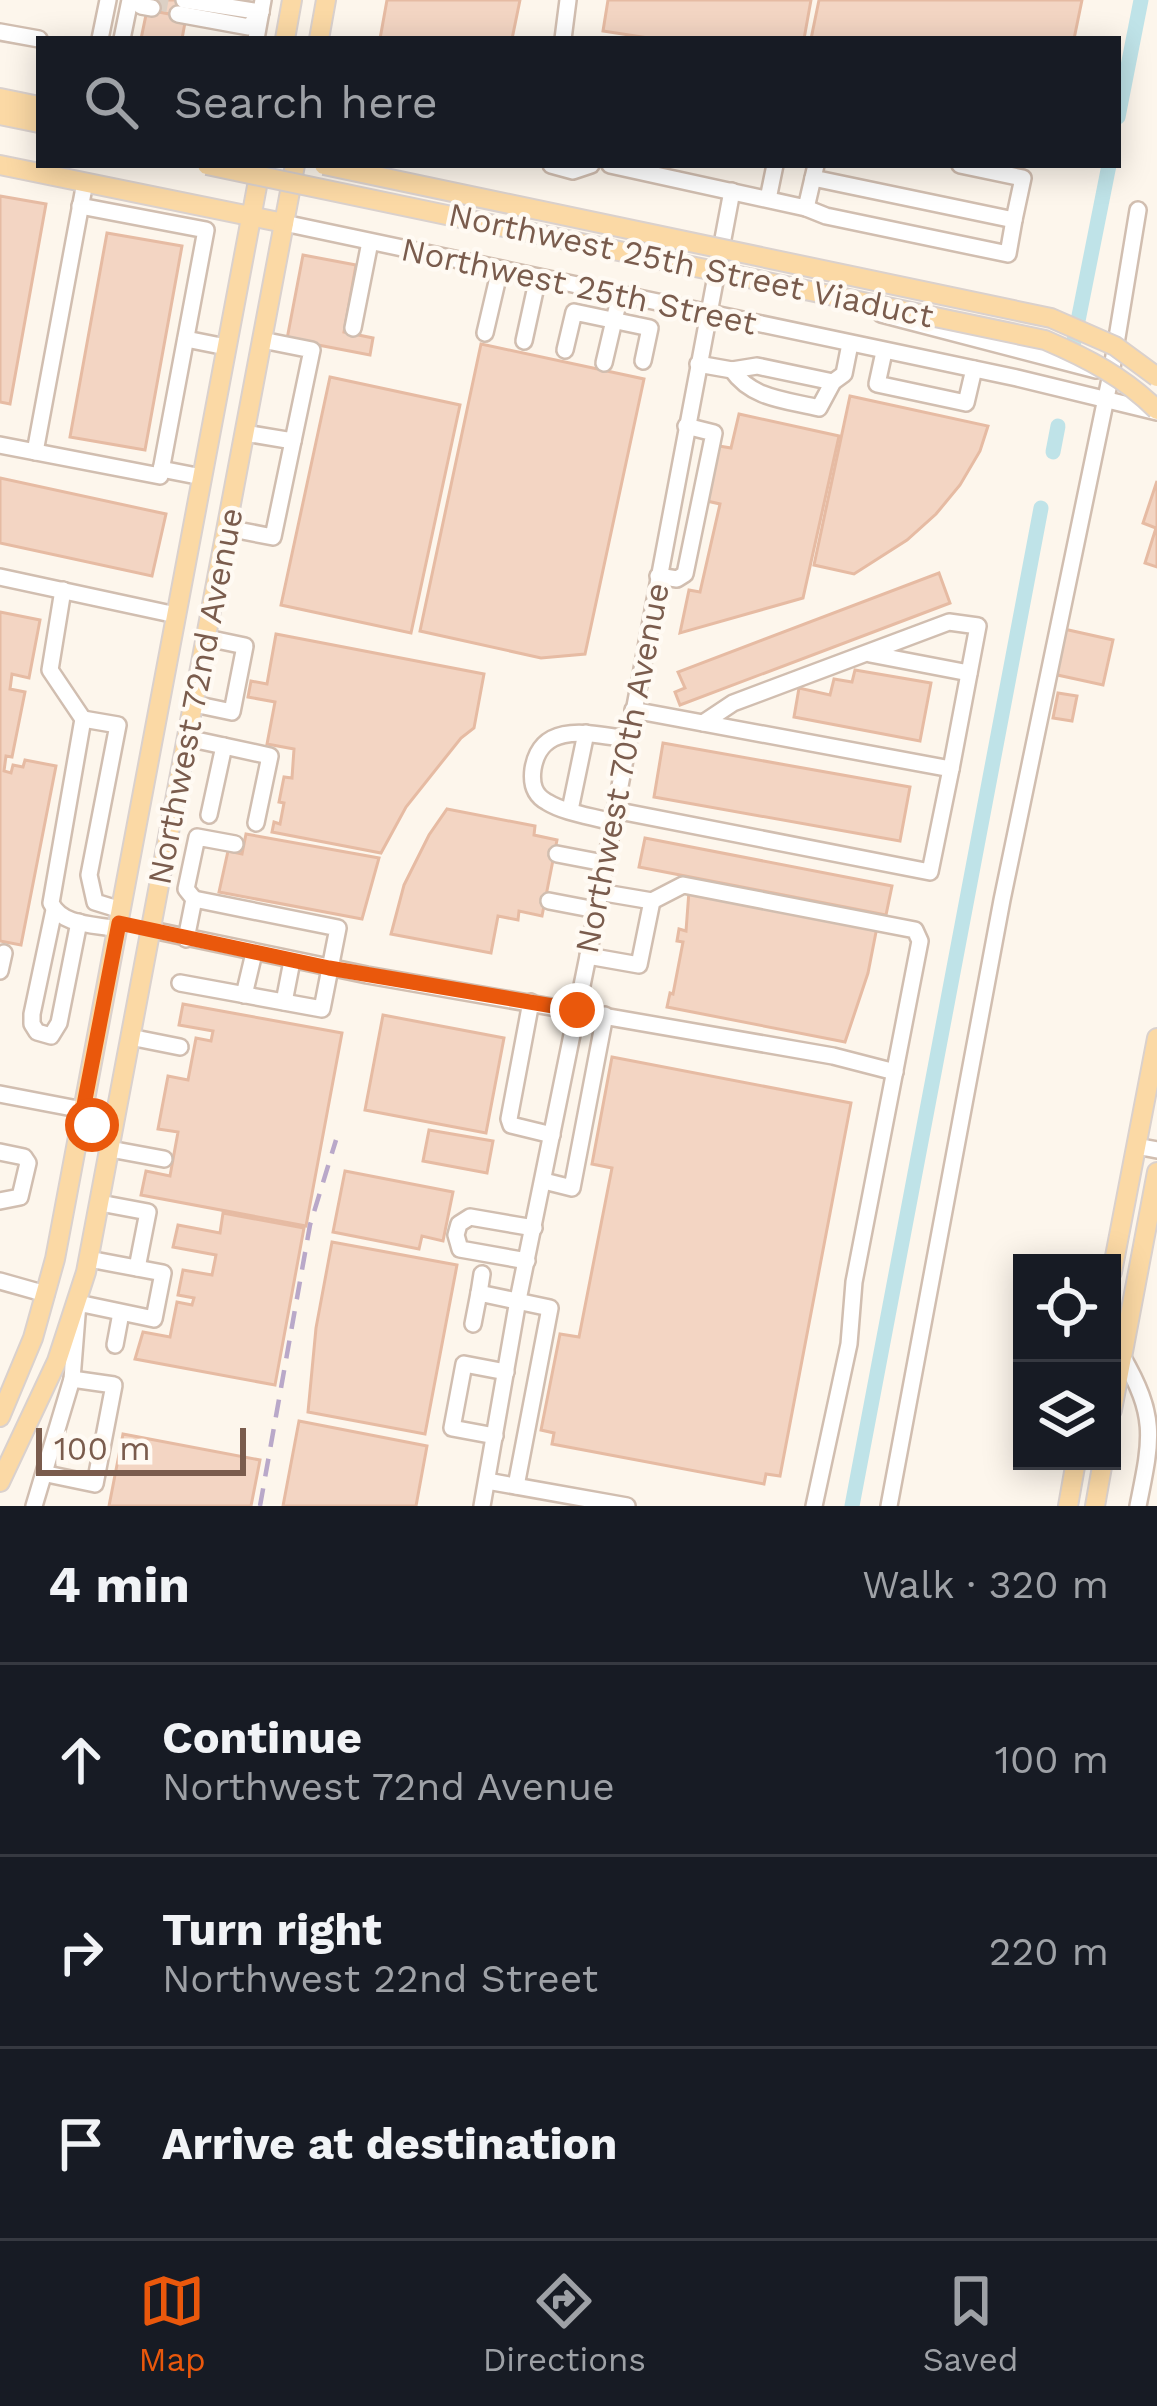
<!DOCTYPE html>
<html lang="en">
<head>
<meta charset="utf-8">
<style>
  :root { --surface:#171b24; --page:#242831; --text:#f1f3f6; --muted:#9ea1a6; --line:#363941; --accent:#ea580c }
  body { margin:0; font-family:"Work Sans",sans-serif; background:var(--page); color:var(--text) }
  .controls { position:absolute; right:36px; bottom:36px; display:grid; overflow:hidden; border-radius:0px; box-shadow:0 6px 30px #0003 }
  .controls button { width:108px; height:108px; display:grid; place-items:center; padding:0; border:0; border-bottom:3px solid var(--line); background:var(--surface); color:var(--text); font:60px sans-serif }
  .scale { position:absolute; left:36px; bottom:30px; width:210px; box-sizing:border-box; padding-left:12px; border:6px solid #7a5c4d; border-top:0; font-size:33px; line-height:42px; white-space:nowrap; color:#7a5c4d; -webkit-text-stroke:9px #fffaf3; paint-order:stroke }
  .stop { position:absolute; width:36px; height:36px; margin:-27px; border:9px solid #ea580c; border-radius:50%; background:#fff }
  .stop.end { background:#ea580c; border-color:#fff; box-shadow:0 3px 12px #0008 }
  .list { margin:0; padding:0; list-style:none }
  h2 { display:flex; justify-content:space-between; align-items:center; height:156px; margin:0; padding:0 48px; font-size:51px }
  h2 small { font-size:39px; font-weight:400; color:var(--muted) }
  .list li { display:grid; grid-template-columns:78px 1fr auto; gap:36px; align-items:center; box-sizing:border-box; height:192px; padding:0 48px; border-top:3px solid var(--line) }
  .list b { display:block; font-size:45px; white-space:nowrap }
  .list p { margin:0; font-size:39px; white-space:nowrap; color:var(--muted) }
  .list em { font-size:39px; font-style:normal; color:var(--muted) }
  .icon { flex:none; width:66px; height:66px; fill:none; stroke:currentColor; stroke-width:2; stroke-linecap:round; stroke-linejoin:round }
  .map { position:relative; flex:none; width:1157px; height:1506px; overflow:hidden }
  .search { position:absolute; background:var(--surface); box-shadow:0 6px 30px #0003; left:36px; right:36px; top:36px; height:132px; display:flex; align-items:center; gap:30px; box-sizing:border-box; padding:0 42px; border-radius:0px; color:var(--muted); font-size:45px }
  .sheet { height:732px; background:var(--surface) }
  nav { display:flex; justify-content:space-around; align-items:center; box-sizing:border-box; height:168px; border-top:3px solid var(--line); background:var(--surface); font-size:33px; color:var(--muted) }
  nav a { display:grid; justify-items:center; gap:6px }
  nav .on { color:var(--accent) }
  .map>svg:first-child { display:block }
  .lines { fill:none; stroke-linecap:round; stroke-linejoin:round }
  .canal { stroke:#bfe3e8; stroke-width:15 }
  .building { fill:#f3d5c3; stroke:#e6bba3; stroke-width:3 }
  .minor-tunnel { stroke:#dcd0c4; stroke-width:15; stroke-dasharray:15 8; stroke-linecap:butt }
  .minor-casing { stroke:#d1beb0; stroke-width:20 }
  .major-casing { stroke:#dad1cd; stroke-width:22 }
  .minor { stroke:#fff; stroke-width:15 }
  .major { stroke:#fbd9a5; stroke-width:18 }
  .rail { stroke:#b9a8c9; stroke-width:4.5; stroke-dasharray:18 12; stroke-linecap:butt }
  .major-bridge-casing { stroke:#dad1cd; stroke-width:22; stroke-linecap:butt }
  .major-bridge { stroke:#fbd9a5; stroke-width:18 }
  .route { stroke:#ea580c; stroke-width:15 }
  .labels { text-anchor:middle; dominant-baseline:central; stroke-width:9; stroke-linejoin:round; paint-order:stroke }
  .street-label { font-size:33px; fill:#7a5c4d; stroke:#fffaf3 }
</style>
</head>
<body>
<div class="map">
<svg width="1157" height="1506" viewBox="0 0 1157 1506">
  <rect width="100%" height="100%" fill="#fdf6ec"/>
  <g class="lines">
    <!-- canal -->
    <g class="canal">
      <polyline points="1118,117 1141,0"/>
      <polyline points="1072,351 1109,165"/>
      <polyline points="1053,452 1058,426"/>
      <polyline points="852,1506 1041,508"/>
    </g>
  </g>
  <!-- building -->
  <g class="building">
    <polygon points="155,0 182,0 179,16 153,11"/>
    <polygon points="387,0 520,0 512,39 380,39"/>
    <polygon points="608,0 811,0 804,39 655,39 603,31"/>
    <polygon points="819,0 1082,0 1074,39 811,39"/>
    <polygon points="147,10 186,17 182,39 141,39"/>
    <polygon points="0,196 46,204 10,404 0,402"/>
    <polygon points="107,233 182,246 145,450 70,437"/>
    <polygon points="303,255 356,265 344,332 373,338 370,355 287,339"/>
    <polygon points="481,344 644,379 585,654 541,658 420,631"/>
    <polygon points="330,377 460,405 411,633 281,605"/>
    <polygon points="850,396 988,426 980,451 960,485 936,514 907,540 854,574 814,565"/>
    <polygon points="739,414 839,436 803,598 680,633 689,590 700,592 720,504 707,501 719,446 731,448"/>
    <polygon points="0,478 166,514 152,576 0,543"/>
    <polygon points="1157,481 1157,567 1145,563 1156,528 1143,523"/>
    <polygon points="939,573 950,603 680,705 675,692 685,688 678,672"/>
    <polygon points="0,612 40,620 29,678 12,674 10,689 25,692 12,757 6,756 4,771 11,773 13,765 23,767 25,760 56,766 21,945 0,941"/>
    <polygon points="1064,629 1113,640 1103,685 1053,674"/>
    <polygon points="276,634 484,674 474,728 461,738 406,807 381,853 272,832 274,822 280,824 284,803 279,802 284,777 292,778 294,749 267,744 275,702 248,697 251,681 267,684"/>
    <polygon points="855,670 931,683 920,741 794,717 799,688 830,695 834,679 852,682"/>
    <polygon points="1058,693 1077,696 1072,721 1053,718"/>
    <polygon points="663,743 910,787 900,841 654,797"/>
    <polygon points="447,809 535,826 534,835 557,840 542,916 519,911 518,920 498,916 491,953 391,934 404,885 429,835"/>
    <polygon points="246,834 379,858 362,919 219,892 228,851 242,854"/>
    <polygon points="645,838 892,886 886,915 639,867"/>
    <polygon points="689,891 877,927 868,973 845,1042 667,1007 670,993 673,994 683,942 677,941 679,929 686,931"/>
    <polygon points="183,1004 342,1033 306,1226 141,1195 146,1171 170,1176 178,1132 158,1129 168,1076 188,1080 196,1038 211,1041 213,1031 179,1025"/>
    <polygon points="383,1015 504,1038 486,1133 365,1110"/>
    <polygon points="612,1057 851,1103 780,1476 766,1474 764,1484 552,1444 554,1433 541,1430 560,1334 579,1337 612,1168 592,1164"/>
    <polygon points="429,1130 493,1141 487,1173 423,1161"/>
    <polygon points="345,1171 453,1192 443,1241 422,1236 419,1249 333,1232"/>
    <polygon points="223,1213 304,1228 275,1385 135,1359 143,1332 170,1337 177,1302 192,1305 194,1298 178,1295 183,1270 212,1275 216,1255 173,1247 178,1225 220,1233"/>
    <polygon points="332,1242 457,1265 425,1434 308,1412 316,1328"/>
    <polygon points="299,1421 427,1446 416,1506 283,1506"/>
    <polygon points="123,1434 260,1460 251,1506 109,1506"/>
  </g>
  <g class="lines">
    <!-- minor-tunnel -->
    <polyline class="minor-tunnel" points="153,2 180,7"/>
    <defs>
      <g id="minor">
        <polyline points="137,0 141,6 152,8"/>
        <polyline points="184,0 261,12"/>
        <polyline points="178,14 249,27 261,12"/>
        <polyline points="0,32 39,39"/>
        <polyline points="100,39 108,0"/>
        <polyline points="122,39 130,0"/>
        <polyline points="256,39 263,0"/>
        <polyline points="563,39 568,0"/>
        <polyline points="551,165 573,171 591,165"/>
        <polyline points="610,165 806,208 816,165"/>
        <polyline points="813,178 1014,220 1023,178 960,165"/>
        <polyline points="768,199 775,165"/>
        <polyline points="806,208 826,216 1008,254 1014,220"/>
        <polyline points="284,223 1017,378 1157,412"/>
        <polyline points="881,314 1096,370"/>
        <polyline points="353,328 370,242"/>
        <polyline points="485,333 500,269"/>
        <polyline points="186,339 226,347"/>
        <polyline points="524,341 538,277"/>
        <polyline points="565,350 574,312 650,328 643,361"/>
        <polyline points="884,352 877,384 966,403 974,369"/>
        <polyline points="604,363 620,295"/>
        <polyline points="698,364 732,370 757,366 833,382"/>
        <path d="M732,370C752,399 786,400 819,408L833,382L844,374L850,344"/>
        <polyline points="245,433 293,441"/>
        <polyline points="0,445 160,476 206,230 80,206"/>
        <polyline points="35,452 85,182"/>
        <polyline points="161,469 202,477"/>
        <polyline points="227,528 273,537 312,350 262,340"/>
        <polyline points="658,576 677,579 685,574 714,433 686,426"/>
        <polyline points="0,577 176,615"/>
        <path d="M63,590L50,670L83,719L51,903C62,926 94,924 118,929"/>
        <polyline points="870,654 969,673"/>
        <polyline points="194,704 232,712 245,646 207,638"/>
        <polyline points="83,719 118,725 89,875 95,902 121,910"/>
        <polyline points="703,723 733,703 949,622 978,626 951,769"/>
        <polyline points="187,738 224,746"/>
        <polyline points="570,810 586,733"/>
        <polyline points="614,810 930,872 951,769 633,710"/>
        <polyline points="209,815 224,746 270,756 256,823"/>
        <path d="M612,822C591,816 565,813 547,802C534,795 531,784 533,769C541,720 591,734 628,739"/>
        <polyline points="557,854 604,863"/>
        <polyline points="599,892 652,901 683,885 915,930 920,941 854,1282 849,1344 814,1506"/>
        <polyline points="549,901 596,910"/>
        <polyline points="54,910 32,1014 32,1024 37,1032 51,1036 59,1023 79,922"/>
        <polyline points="152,930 367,975 833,1056 895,1072"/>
        <polyline points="186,939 194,899 186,889 197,837 235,844"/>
        <polyline points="588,956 639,965 652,901"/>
        <polyline points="0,971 4,953"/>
        <polyline points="180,983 322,1009 338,928 194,899"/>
        <polyline points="244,995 254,953"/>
        <polyline points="284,1002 292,961"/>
        <polyline points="531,1002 509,1119 511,1125 552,1135"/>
        <polyline points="130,1037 180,1047"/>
        <polyline points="0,1094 83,1110"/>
        <polyline points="1136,1146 1157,1150"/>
        <polyline points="110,1149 164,1159"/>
        <polyline points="0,1152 24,1157 28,1163 20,1197 0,1201"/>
        <polyline points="544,1181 572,1188 605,1015"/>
        <polyline points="100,1203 148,1212 137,1268"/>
        <polyline points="527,1261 460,1249 456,1235 459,1224 470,1217 534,1228"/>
        <polyline points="0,1281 46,1294"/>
        <polyline points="479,1293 482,1274"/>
        <polyline points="473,1324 479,1293 550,1308 516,1486"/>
        <polyline points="115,1345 121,1313"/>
        <path d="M1122,1356C1157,1417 1152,1437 1138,1506"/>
        <polyline points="495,1436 452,1428 464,1364 506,1372"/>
        <polyline points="47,1474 95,1484 114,1385 72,1379"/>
        <polyline points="487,1481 627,1506"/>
        <polyline points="34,1506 72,1379 78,1303 154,1319 163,1273 89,1259"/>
        <polyline points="482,1506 518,1300 588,956 732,191"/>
        <polyline points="889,1506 1002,900 1111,374 1138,210"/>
      </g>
      <g id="major">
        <polyline points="285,39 292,0"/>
        <polyline points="319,39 326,0"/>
        <polyline points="0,98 39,106"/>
        <polyline points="0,115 39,123"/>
        <polyline points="0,165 284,223"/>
        <polyline points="1112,1272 1157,1038"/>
        <polyline points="1112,1410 1157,1172"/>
        <polyline points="0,1417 33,1338 55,1259 261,165"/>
        <polyline points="0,1482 57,1361 86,1272 295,165"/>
        <polyline points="1068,1506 1076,1461"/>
        <polyline points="1095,1506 1103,1461"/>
      </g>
    </defs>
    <!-- minor casing -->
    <use href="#minor" class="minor-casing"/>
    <!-- major casing -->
    <use href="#major" class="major-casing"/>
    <!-- minor -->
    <use href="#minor" class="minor"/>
    <!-- major -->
    <use href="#major" class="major"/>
    <!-- rail -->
    <polyline class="rail" points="260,1506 310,1225 336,1140"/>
    <defs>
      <g id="major-bridge">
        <path d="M207,165L1045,340C1087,358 1124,377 1157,410"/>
        <polyline points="324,165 1051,318 1115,346 1157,377"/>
      </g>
    </defs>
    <!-- major-bridge casing -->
    <use href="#major-bridge" class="major-bridge-casing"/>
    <!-- major-bridge -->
    <use href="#major-bridge" class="major-bridge"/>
  </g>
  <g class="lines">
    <!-- route -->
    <polyline class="route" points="92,1125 83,1110 119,923 329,968 577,1010"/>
  </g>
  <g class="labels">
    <!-- street labels -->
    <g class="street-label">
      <text transform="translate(691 265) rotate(12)">Northwest 25th Street Viaduct</text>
      <text transform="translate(579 286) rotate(12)">Northwest 25th Street</text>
      <text transform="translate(195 696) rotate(-79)">Northwest 72nd Avenue</text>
      <text transform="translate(622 768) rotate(-79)">Northwest 70th Avenue</text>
    </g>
  </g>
</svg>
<div class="controls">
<button><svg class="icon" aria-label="locate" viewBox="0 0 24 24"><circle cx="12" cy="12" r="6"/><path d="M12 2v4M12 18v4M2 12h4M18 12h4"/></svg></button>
<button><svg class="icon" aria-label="layers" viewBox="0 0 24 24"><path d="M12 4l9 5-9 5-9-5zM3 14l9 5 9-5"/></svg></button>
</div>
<div class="scale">100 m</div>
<div class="stop" style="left:92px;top:1125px"></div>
<div class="stop end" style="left:577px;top:1010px"></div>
<div class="search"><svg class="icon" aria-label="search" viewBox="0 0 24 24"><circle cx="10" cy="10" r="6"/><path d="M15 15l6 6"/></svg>Search here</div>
</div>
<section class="sheet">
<h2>4 min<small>Walk · 320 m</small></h2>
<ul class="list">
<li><svg class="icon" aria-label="ahead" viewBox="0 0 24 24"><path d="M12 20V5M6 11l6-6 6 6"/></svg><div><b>Continue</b><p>Northwest 72nd Avenue</p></div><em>100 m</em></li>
<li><svg class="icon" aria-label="right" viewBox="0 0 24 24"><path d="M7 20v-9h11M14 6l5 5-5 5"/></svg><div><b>Turn right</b><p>Northwest 22nd Street</p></div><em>220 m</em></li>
<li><svg class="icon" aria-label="arrive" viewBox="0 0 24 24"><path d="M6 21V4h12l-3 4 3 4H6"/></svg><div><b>Arrive at destination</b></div></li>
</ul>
</section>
<nav>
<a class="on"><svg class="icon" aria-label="map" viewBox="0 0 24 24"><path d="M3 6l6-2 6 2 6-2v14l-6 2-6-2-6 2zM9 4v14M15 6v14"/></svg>Map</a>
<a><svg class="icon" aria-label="directions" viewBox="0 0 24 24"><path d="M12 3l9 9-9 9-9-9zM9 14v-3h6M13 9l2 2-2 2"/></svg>Directions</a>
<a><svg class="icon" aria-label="saved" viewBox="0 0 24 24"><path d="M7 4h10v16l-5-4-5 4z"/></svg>Saved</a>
</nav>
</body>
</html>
